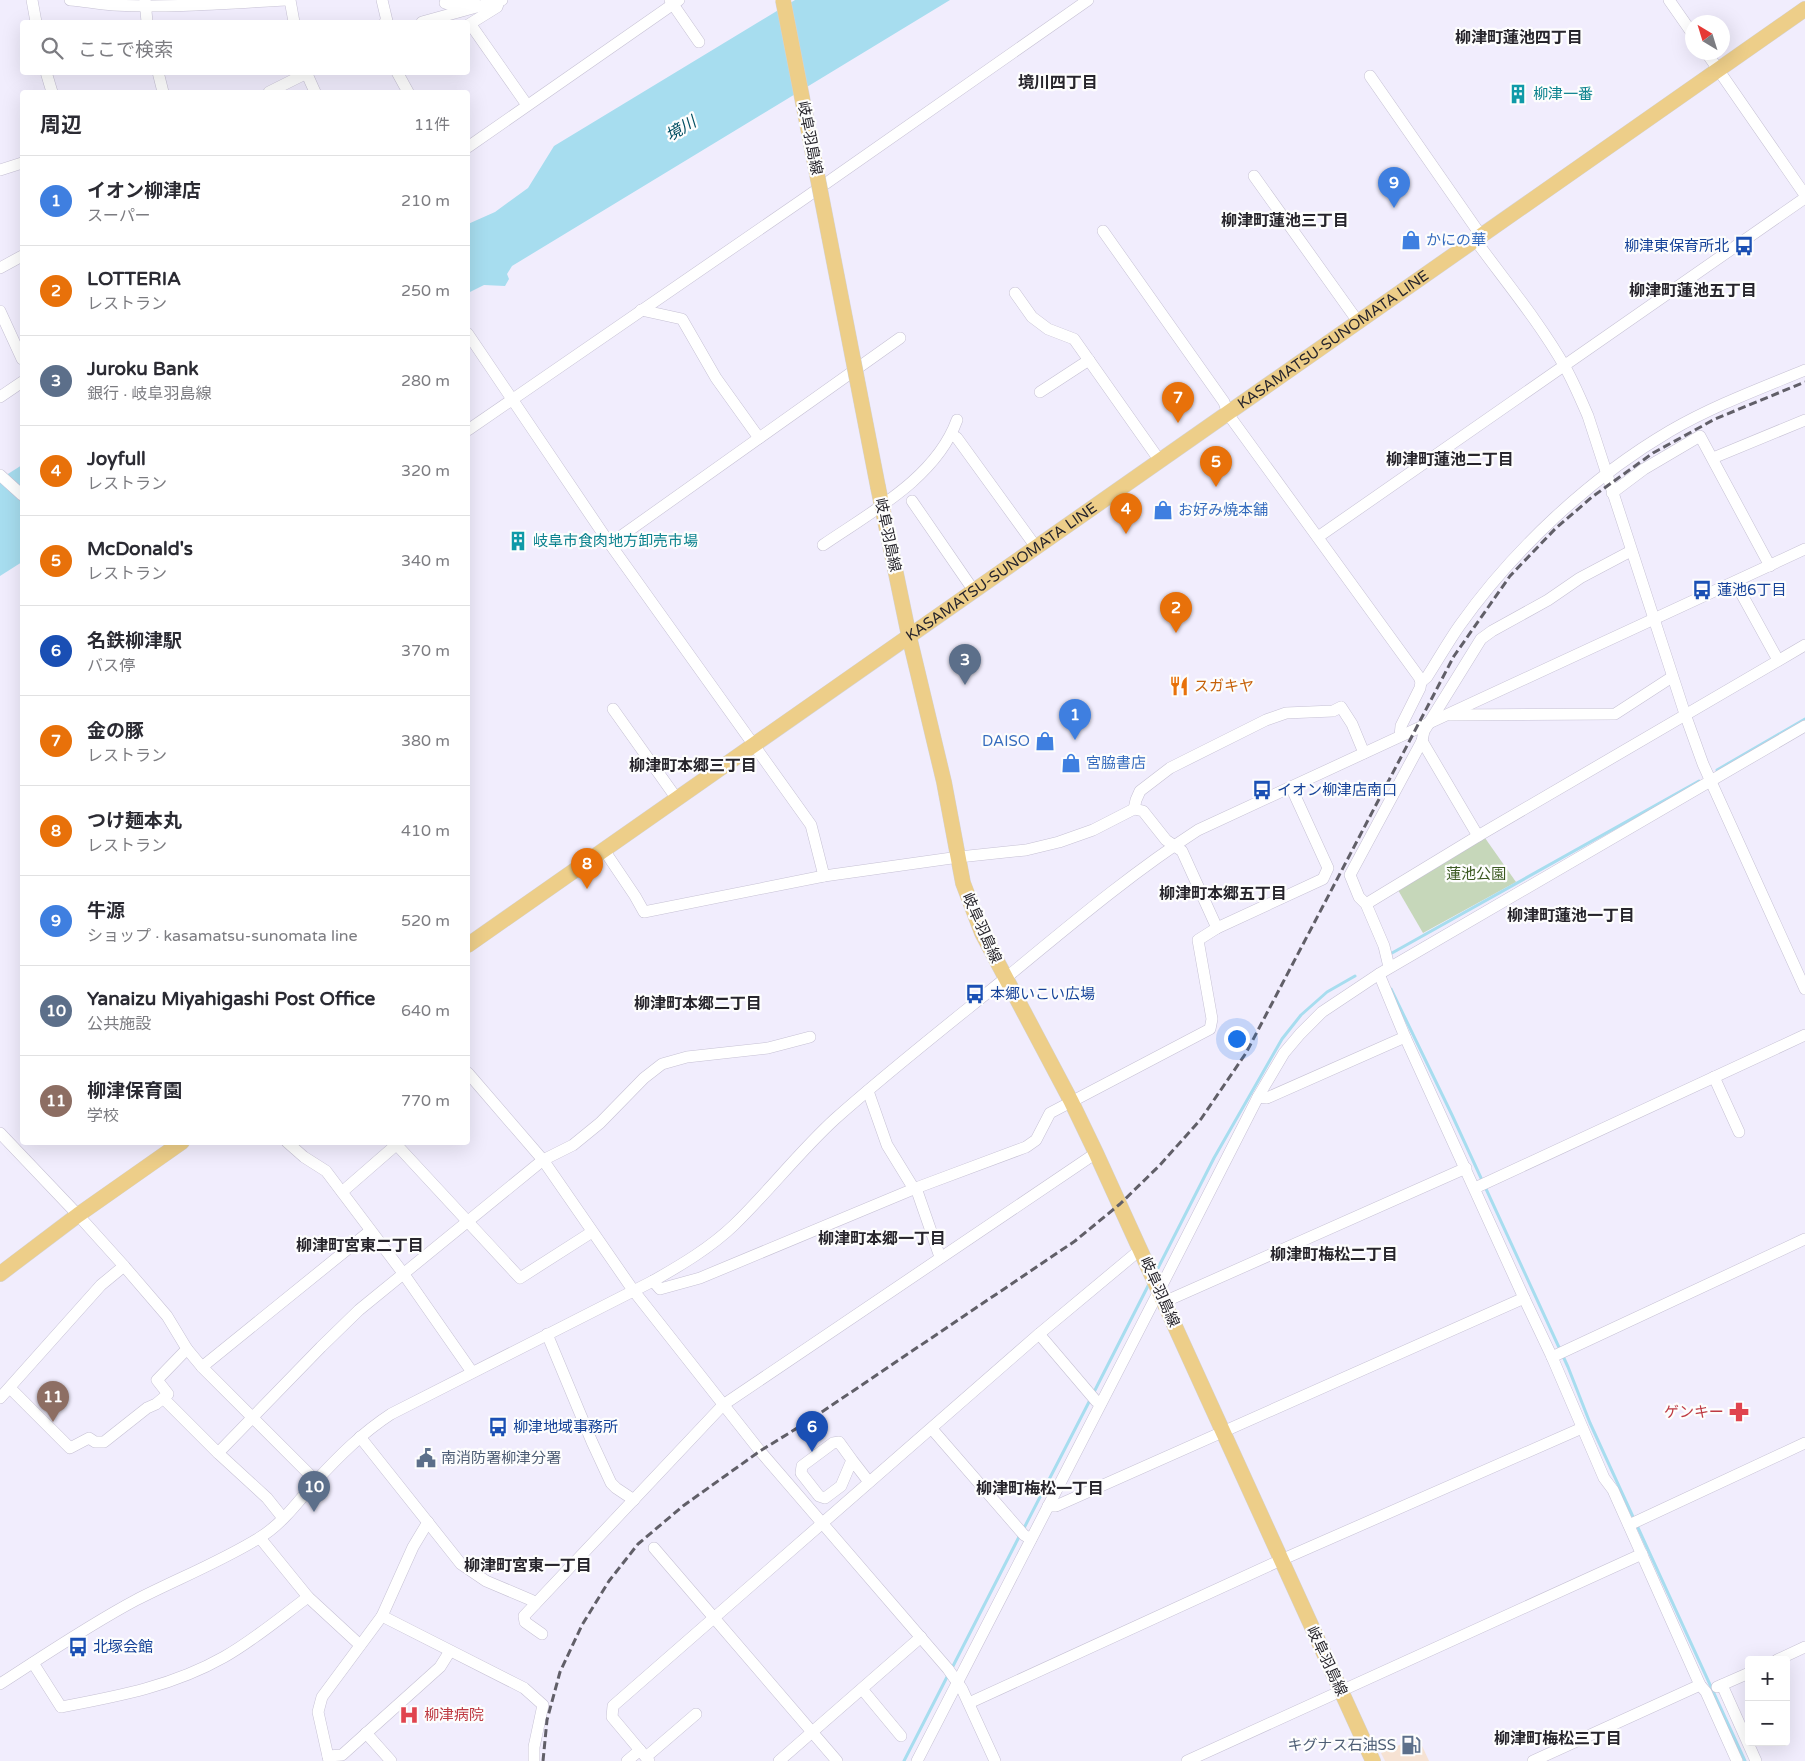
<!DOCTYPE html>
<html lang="ja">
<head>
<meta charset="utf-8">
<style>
  :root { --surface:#fff; --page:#f7f7f7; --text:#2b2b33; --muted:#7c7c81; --line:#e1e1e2; --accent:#1a73e8 }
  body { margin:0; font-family:"Varela Round","Noto Sans JP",sans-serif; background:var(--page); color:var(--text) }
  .controls { position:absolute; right:15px; bottom:15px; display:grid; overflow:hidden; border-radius:5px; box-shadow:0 5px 20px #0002 }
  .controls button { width:45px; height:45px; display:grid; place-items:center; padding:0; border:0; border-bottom:1px solid var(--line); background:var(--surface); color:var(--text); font:25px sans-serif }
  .compass { position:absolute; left:1685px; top:15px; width:45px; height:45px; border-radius:50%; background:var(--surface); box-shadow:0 5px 20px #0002; rotate:322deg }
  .you { position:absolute; left:1236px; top:1038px; width:18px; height:18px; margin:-12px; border:4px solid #fff; border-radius:50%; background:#1a73e8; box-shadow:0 0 0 8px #1a73e833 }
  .badge { display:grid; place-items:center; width:32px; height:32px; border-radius:50%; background:var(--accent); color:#fff; font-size:16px; font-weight:700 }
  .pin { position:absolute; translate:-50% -41px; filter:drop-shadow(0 1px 2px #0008) }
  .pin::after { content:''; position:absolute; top:26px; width:18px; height:15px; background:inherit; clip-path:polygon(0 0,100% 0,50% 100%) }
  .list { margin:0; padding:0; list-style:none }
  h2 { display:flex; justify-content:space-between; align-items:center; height:65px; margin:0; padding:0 20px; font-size:21px }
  h2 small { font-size:16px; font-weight:400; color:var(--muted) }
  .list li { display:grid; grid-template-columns:32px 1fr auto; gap:15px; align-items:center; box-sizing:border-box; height:90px; padding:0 20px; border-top:1px solid var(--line) }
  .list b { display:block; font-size:19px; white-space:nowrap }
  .list p { margin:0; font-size:16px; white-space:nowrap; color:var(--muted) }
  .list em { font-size:16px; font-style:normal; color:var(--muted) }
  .icon { flex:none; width:28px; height:28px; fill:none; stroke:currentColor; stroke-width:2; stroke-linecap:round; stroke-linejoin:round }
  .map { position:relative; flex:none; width:1805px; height:1761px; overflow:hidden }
  .search { position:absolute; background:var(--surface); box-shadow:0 5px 20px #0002; left:20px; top:20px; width:450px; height:55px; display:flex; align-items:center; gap:12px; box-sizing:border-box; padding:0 18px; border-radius:5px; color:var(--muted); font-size:19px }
  .panel { position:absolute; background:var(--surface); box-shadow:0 5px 20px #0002; left:20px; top:90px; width:450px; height:1055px; border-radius:5px }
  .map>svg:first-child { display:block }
  .commercial { fill:#f6e2d3 }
  .green { fill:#c6d7ba }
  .water { fill:#a7ddef }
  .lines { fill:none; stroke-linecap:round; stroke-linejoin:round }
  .stream { stroke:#a7ddef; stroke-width:3 }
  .minor-casing { stroke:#c6c1d4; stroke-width:12 }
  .major-casing { stroke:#d4d3d5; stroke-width:16 }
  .minor { stroke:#fff; stroke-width:11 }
  .major { stroke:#edce89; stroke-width:15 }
  .rail { stroke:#615f68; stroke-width:3; stroke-dasharray:8 4; stroke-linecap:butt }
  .major-bridge-casing { stroke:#d4d3d5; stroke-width:16; stroke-linecap:butt }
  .major-bridge { stroke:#edce89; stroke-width:15 }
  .labels { text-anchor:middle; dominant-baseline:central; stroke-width:4.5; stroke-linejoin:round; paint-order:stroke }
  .culture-label { font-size:15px; fill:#0d838f; stroke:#fdfdfd; text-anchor:start }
  .street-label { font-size:15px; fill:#27252c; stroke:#fdfdfd }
  .shop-label { font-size:15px; fill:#366cbe; stroke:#fdfdfd; text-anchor:start }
  .transit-label { font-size:15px; fill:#164399; stroke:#fdfdfd; text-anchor:start }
  .food-label { font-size:15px; fill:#c56008; stroke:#fdfdfd; text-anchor:start }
  .park-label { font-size:15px; fill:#3b5921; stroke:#fdfdfd }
  .health-label { font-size:15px; fill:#be3a42; stroke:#fdfdfd; text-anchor:end }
  .service-label { font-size:15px; fill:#4e5e75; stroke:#fdfdfd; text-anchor:start }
  .neighbourhood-label { font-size:16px; font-weight:bold; fill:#27252c; stroke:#fdfdfd }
  .water-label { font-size:16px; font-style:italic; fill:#004e61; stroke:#fdfdfd }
</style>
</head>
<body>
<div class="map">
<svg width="1805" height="1761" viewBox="0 0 1805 1761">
  <rect width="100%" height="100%" fill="#f1edfd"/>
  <!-- commercial -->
  <polygon class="commercial" points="1418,1737 1429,1761 1385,1761 1381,1753"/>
  <!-- green -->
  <polygon class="green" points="1485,838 1516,882 1423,933 1398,890"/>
  <!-- water -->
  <g class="water">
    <polygon points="795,0 950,0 512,266 507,274 509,279 505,286 484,285 468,293 468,224 495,212 528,188 554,146"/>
    <polygon points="22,465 22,562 0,576 0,479"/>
  </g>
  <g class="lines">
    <!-- stream -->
    <g class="stream">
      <polyline points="1717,770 1805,719"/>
      <polyline points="1392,953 1699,781"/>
      <polyline points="1391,989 1452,1115 1568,1367 1590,1423 1745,1761"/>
      <polyline points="1156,1272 1214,1158 1282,1039 1301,1015 1327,992 1355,976"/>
      <polyline points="1093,1394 1149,1284"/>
      <polyline points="1023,1530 1090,1400"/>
      <polyline points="951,1670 1020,1535"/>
      <polyline points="904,1761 948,1675"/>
    </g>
    <defs>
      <g id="minor">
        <polyline points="32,0 36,22"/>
        <path d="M70,0C84,1 98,4 113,5C171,8 229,3 287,0"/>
        <polyline points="145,0 147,22"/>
        <polyline points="290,0 294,22"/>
        <polyline points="382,0 387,21 385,22"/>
        <polyline points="670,0 699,42"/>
        <polyline points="1669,0 1692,33"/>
        <polyline points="445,3 451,5 475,3"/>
        <polyline points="422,22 502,0"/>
        <polyline points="468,25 497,7 498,4"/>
        <polyline points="471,25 527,105"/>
        <polyline points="1706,52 1805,195"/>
        <polyline points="46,72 52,92"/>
        <polyline points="158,72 163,92"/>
        <polyline points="306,72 315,92"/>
        <polyline points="397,72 408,92"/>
        <polyline points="1370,76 1482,237"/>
        <polyline points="269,92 309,72"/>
        <polyline points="468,147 679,0"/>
        <polyline points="0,170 22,163"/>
        <polyline points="1254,176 1359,323"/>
        <polyline points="1103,231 1224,402 1228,414 1419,677 1421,682 1420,688 1401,726 1400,736"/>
        <path d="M1476,241C1506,282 1540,323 1565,367C1574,383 1581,400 1588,416L1685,714L1703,764L1805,989"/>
        <polyline points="0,268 22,256"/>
        <polyline points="1015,293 1032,317 1048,329 1074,339 1160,461"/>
        <polyline points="641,310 682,319 716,378 759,438"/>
        <polyline points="0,311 22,359"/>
        <polyline points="468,334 610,544 811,825 824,876"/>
        <polyline points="1040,392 1089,360"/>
        <polyline points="0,397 22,382"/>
        <polyline points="468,430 805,198 1088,0"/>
        <polyline points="952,435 957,438 1036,547"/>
        <polyline points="1713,458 1805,420"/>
        <polyline points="0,475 22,495"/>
        <polyline points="1612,493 1644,469 1700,436 1770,566"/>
        <polyline points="912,501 974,591"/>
        <polyline points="1318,537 1805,198"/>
        <polyline points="610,544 900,338"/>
        <path d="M823,545C871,512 936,478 957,420"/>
        <polyline points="1735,582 1778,660"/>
        <path d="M1421,682L1427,677C1438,660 1448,642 1460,625C1513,550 1590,478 1670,431C1713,406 1759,389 1805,370"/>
        <polyline points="613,709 677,799"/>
        <polyline points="1450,715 1615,714 1672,677"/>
        <polyline points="1422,741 1478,836"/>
        <polyline points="1134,809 1136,800 1140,791 1170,768 1266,720 1286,713 1333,711 1341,707 1352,724 1364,753"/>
        <polyline points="604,850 635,896 644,912 824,876 959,857 1026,850 1059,842 1093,830 1134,809 1143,811 1166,840 1182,851 1217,928"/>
        <polyline points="1366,904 1478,836 1805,645"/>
        <polyline points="1389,967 1384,946 1366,904 1359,897 1350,875 1422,741 1424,731 1481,639 1492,631 1548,600 1580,578 1631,551"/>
        <polyline points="1379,974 1405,1037 1524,1298 1552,1357 1604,1478 1613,1490 1700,1685 1706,1692 1737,1761"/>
        <polyline points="468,1073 543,1160 633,1290 760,1451 948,1669 962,1689 995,1761"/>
        <polyline points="1714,1077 1739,1132"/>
        <polyline points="868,1091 887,1145 914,1189"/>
        <polyline points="1258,1097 1267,1098 1405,1037"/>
        <polyline points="0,1133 78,1215 124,1266 167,1316 187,1349 202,1367 316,1481"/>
        <polyline points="287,1142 304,1157 326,1171 403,1273 472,1372"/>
        <polyline points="394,1142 520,1278 592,1232"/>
        <polyline points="916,1188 940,1257"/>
        <polyline points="1475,1188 1805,1035"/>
        <polyline points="342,1192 396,1145"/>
        <polyline points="653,1281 660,1289 700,1278 916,1188 1026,1147 1036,1140 1050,1113 1210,1029 1212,1019 1198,940 1217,928 1323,879 1328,868 1291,787"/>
        <polyline points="1164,1302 1466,1168"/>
        <polyline points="547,1334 592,1442 611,1483 616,1488 634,1500"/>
        <polyline points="1039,1334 1096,1401 1101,1403"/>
        <polyline points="1552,1357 1805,1239"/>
        <polyline points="202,1367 370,1231"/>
        <polyline points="10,1388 70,1448 89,1438 95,1442 104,1442 147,1408 156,1404 168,1394 157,1380 187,1349"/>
        <polyline points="0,1398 101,1285 124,1266"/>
        <polyline points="164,1399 218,1453 267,1498 283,1518"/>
        <polyline points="932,1429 1024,1535 1031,1539"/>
        <polyline points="360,1437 461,1564 486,1581 531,1600 535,1604"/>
        <polyline points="218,1453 321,1347 359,1310 543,1160 573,1145 600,1123 644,1078 662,1064 687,1057 768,1048 810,1037"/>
        <polyline points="852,1460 839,1442 833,1443 802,1466 801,1473 819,1496 825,1498 841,1486 852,1460 869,1482"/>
        <polyline points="1048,1506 1056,1506 1524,1298"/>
        <polyline points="1629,1525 1805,1443"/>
        <polyline points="260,1538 308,1597 360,1645"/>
        <polyline points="654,1548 837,1761"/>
        <polyline points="382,1616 524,1688 543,1705 534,1747 534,1761"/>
        <polyline points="542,1634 525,1622 524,1616 723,1405 1096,1153"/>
        <polyline points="1777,1660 1805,1647"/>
        <path d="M33,1663L61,1707C119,1696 173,1686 224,1657C254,1640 281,1617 308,1597"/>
        <path d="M0,1684C45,1655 89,1625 136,1600C177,1579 220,1562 259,1538C281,1525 298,1502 315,1482C339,1456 362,1433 391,1414L653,1281C681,1265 710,1248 734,1225C769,1191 799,1152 835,1119C890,1070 949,1024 1007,977C1069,926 1130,874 1198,830L1805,549"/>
        <polyline points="1722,1685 1756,1761"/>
        <polyline points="1717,1687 1749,1673"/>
        <polyline points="862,1689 901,1736"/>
        <polyline points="969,1703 1281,1560 1582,1428"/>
        <polyline points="366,1733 391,1761"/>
        <polyline points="328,1756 342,1755 440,1667 450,1651"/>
        <polyline points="646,1757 696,1714"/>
        <polyline points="329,1761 318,1712 322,1697 382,1616 413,1547 428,1522"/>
        <polyline points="627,1761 640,1750"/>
        <polyline points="649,1761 612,1717 613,1706 1039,1334 1141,1249"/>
        <polyline points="779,1761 921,1637"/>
        <polyline points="917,1761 1159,1291 1258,1097 1284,1053 1300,1034 1322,1012 1379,974 1805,726"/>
        <polyline points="1187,1761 1642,1554"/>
        <polyline points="1533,1761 1700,1685"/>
      </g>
      <g id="major">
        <polyline points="878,487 909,636 944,782 963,883 982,933 1071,1101 1096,1153 1373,1761"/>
        <path id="s1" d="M468,945L1805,9"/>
        <polyline points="0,1274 78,1215 182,1142"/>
      </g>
    </defs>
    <!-- minor casing -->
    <use href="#minor" class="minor-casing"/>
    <!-- major casing -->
    <use href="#major" class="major-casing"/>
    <!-- minor -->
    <use href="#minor" class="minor"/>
    <!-- major -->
    <use href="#major" class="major"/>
    <!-- rail -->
    <polyline class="rail" points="543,1761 547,1720 560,1672 582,1625 609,1581 638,1544 683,1506 760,1451 807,1422 1075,1241 1120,1204 1160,1165 1201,1119 1246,1053 1454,656 1510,576 1555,529 1592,497 1653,453 1715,419 1805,382"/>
    <defs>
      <polyline id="major-bridge" points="783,0 878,487"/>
    </defs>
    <!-- major-bridge casing -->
    <use href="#major-bridge" class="major-bridge-casing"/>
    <!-- major-bridge -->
    <use href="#major-bridge" class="major-bridge"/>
  </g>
  <!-- icons -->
  <defs>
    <symbol id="building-bare" viewBox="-9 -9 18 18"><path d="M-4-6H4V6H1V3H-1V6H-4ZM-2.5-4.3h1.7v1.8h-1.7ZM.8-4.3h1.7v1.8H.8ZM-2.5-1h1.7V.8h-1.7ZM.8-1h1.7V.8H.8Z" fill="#0f9aa8" stroke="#fdfdfd" stroke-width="2.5" paint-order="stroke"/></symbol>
    <symbol id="shop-bare" viewBox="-9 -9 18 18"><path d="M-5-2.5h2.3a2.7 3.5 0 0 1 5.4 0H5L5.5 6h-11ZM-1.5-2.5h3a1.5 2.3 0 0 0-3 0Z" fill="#3f7fe0" stroke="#fdfdfd" stroke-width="2.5" paint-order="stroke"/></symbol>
    <symbol id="bus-bare" viewBox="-9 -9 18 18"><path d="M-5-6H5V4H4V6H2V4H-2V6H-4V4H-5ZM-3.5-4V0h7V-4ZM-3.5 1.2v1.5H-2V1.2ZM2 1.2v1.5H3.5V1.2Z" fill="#1a4fb4" stroke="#fdfdfd" stroke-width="2.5" paint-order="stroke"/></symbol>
    <symbol id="restaurant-bare" viewBox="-9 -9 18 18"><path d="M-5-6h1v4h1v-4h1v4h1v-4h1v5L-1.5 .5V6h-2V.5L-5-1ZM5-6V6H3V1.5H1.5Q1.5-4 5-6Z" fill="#e8710a" stroke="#fdfdfd" stroke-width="2.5" paint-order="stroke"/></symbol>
    <symbol id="pharmacy-bare" viewBox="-9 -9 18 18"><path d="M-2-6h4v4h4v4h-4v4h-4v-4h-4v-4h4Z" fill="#e0444e" stroke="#fdfdfd" stroke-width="2.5" paint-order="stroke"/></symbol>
    <symbol id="civic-bare" viewBox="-9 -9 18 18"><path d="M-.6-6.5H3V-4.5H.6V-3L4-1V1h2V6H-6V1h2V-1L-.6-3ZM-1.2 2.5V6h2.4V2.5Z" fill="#5c6f8a" stroke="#fdfdfd" stroke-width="2.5" paint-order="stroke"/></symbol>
    <symbol id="hospital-bare" viewBox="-9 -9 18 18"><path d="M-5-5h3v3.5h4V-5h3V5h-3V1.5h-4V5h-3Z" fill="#e0444e" stroke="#fdfdfd" stroke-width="2.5" paint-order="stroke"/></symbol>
    <symbol id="fuel-bare" viewBox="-9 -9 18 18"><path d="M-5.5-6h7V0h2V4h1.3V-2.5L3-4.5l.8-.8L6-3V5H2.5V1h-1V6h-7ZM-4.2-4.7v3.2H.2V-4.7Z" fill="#5c6f8a" stroke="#fdfdfd" stroke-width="2.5" paint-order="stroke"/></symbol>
  </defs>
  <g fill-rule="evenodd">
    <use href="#building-bare" x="1504" y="80" width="28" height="28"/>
    <use href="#shop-bare" x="1397" y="226" width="28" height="28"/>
    <use href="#bus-bare" x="1730" y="232" width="28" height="28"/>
    <use href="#shop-bare" x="1149" y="496" width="28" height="28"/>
    <use href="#building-bare" x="504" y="527" width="28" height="28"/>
    <use href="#bus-bare" x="1688" y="576" width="28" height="28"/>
    <use href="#restaurant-bare" x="1165" y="672" width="28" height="28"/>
    <use href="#shop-bare" x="1031" y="727" width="28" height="28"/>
    <use href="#shop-bare" x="1057" y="749" width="28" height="28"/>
    <use href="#bus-bare" x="1248" y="776" width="28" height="28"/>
    <use href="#bus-bare" x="961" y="980" width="28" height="28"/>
    <use href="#pharmacy-bare" x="1725" y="1398" width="28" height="28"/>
    <use href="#bus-bare" x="484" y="1413" width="28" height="28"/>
    <use href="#civic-bare" x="412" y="1444" width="28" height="28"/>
    <use href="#bus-bare" x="64" y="1633" width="28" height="28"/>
    <use href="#hospital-bare" x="395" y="1701" width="28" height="28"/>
    <use href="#fuel-bare" x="1397" y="1731" width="28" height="28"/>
  </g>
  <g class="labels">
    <!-- culture labels -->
    <g class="culture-label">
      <text x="1533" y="94">柳津一番</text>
      <text x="533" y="541">岐阜市食肉地方卸売市場</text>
    </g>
    <!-- street labels -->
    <g class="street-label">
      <text transform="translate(810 138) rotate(79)">岐阜羽島線</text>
      <text stroke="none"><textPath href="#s1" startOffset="1056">KASAMATSU-SUNOMATA LINE</textPath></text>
      <text transform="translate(888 535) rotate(78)">岐阜羽島線</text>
      <text stroke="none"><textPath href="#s1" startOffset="651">KASAMATSU-SUNOMATA LINE</textPath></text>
      <text transform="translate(982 928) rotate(66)">岐阜羽島線</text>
      <text transform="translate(1160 1292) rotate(66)">岐阜羽島線</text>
      <text transform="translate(1327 1661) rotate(65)">岐阜羽島線</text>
    </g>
    <!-- shop labels -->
    <g class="shop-label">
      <text x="1426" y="240">かにの華</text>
      <text x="1178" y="510">お好み焼本舗</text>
      <text x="1030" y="741" text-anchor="end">DAISO</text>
      <text x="1086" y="763">宮脇書店</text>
    </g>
    <!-- transit labels -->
    <g class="transit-label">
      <text x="1729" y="246" text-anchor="end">柳津東保育所北</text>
      <text x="1717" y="590">蓮池6丁目</text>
      <text x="1277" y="790">イオン柳津店南口</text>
      <text x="990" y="994">本郷いこい広場</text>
      <text x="513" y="1427">柳津地域事務所</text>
      <text x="93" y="1647">北塚会館</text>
    </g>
    <!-- food labels -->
    <g class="food-label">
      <text x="1194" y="686">スガキヤ</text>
    </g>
    <!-- park labels -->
    <g class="park-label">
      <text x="1476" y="874">蓮池公園</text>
    </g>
    <!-- health labels -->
    <g class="health-label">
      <text x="1724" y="1412">ゲンキー</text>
      <text x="424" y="1715" text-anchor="start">柳津病院</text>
    </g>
    <!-- service labels -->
    <g class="service-label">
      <text x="441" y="1458">南消防署柳津分署</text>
      <text x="1396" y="1745" text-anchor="end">キグナス石油SS</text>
    </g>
    <!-- neighbourhood labels -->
    <g class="neighbourhood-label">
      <text x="1519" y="38">柳津町蓮池四丁目</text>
      <text x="1058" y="83">境川四丁目</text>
      <text x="1285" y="221">柳津町蓮池三丁目</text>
      <text x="1693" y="291">柳津町蓮池五丁目</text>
      <text x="1450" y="460">柳津町蓮池二丁目</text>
      <text x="693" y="766">柳津町本郷三丁目</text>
      <text x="1223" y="894">柳津町本郷五丁目</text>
      <text x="1571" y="916">柳津町蓮池一丁目</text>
      <text x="698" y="1004">柳津町本郷二丁目</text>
      <text x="882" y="1239">柳津町本郷一丁目</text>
      <text x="360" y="1246">柳津町宮東二丁目</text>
      <text x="1334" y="1255">柳津町梅松二丁目</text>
      <text x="1040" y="1489">柳津町梅松一丁目</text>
      <text x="528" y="1566">柳津町宮東一丁目</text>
      <text x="1558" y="1739">柳津町梅松三丁目</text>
    </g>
    <!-- water labels -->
    <g class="water-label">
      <text transform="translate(681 129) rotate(-31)">境川</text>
    </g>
  </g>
</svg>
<div class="controls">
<button>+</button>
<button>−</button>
</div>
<svg class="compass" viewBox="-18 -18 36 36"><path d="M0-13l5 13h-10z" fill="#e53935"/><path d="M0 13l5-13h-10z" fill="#7c7c81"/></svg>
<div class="you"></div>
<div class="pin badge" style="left:1075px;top:740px;background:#3f7fe0">1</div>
<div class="pin badge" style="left:1176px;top:633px;background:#e8710a">2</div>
<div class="pin badge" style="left:965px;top:685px;background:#5c6f8a">3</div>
<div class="pin badge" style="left:1126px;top:534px;background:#e8710a">4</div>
<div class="pin badge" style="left:1216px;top:487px;background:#e8710a">5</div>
<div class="pin badge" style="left:812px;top:1452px;background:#1a4fb4">6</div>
<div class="pin badge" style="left:1178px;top:423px;background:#e8710a">7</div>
<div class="pin badge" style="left:587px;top:889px;background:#e8710a">8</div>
<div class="pin badge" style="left:1394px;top:208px;background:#3f7fe0">9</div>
<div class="pin badge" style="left:314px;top:1512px;background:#5c6f8a">10</div>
<div class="pin badge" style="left:53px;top:1422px;background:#8d6e63">11</div>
<div class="search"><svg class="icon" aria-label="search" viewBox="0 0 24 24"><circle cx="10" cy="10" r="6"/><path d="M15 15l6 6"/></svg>ここで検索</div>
<section class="panel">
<h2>周辺<small>11件</small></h2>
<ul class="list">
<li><span class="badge" style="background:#3f7fe0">1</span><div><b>イオン柳津店</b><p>スーパー</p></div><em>210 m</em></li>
<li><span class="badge" style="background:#e8710a">2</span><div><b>LOTTERIA</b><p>レストラン</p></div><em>250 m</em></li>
<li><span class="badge" style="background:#5c6f8a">3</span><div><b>Juroku Bank</b><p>銀行 · 岐阜羽島線</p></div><em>280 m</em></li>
<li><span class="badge" style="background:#e8710a">4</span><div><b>Joyfull</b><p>レストラン</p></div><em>320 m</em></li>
<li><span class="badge" style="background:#e8710a">5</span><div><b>McDonald's</b><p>レストラン</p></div><em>340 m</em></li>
<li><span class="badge" style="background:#1a4fb4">6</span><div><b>名鉄柳津駅</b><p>バス停</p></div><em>370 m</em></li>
<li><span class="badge" style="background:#e8710a">7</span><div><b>金の豚</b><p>レストラン</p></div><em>380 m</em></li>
<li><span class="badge" style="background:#e8710a">8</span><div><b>つけ麺本丸</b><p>レストラン</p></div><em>410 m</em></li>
<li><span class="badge" style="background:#3f7fe0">9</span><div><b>牛源</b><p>ショップ · kasamatsu-sunomata line</p></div><em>520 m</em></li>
<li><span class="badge" style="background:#5c6f8a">10</span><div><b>Yanaizu Miyahigashi Post Office</b><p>公共施設</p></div><em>640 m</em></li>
<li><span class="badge" style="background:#8d6e63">11</span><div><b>柳津保育園</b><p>学校</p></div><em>770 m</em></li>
</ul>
</section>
</div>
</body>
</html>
